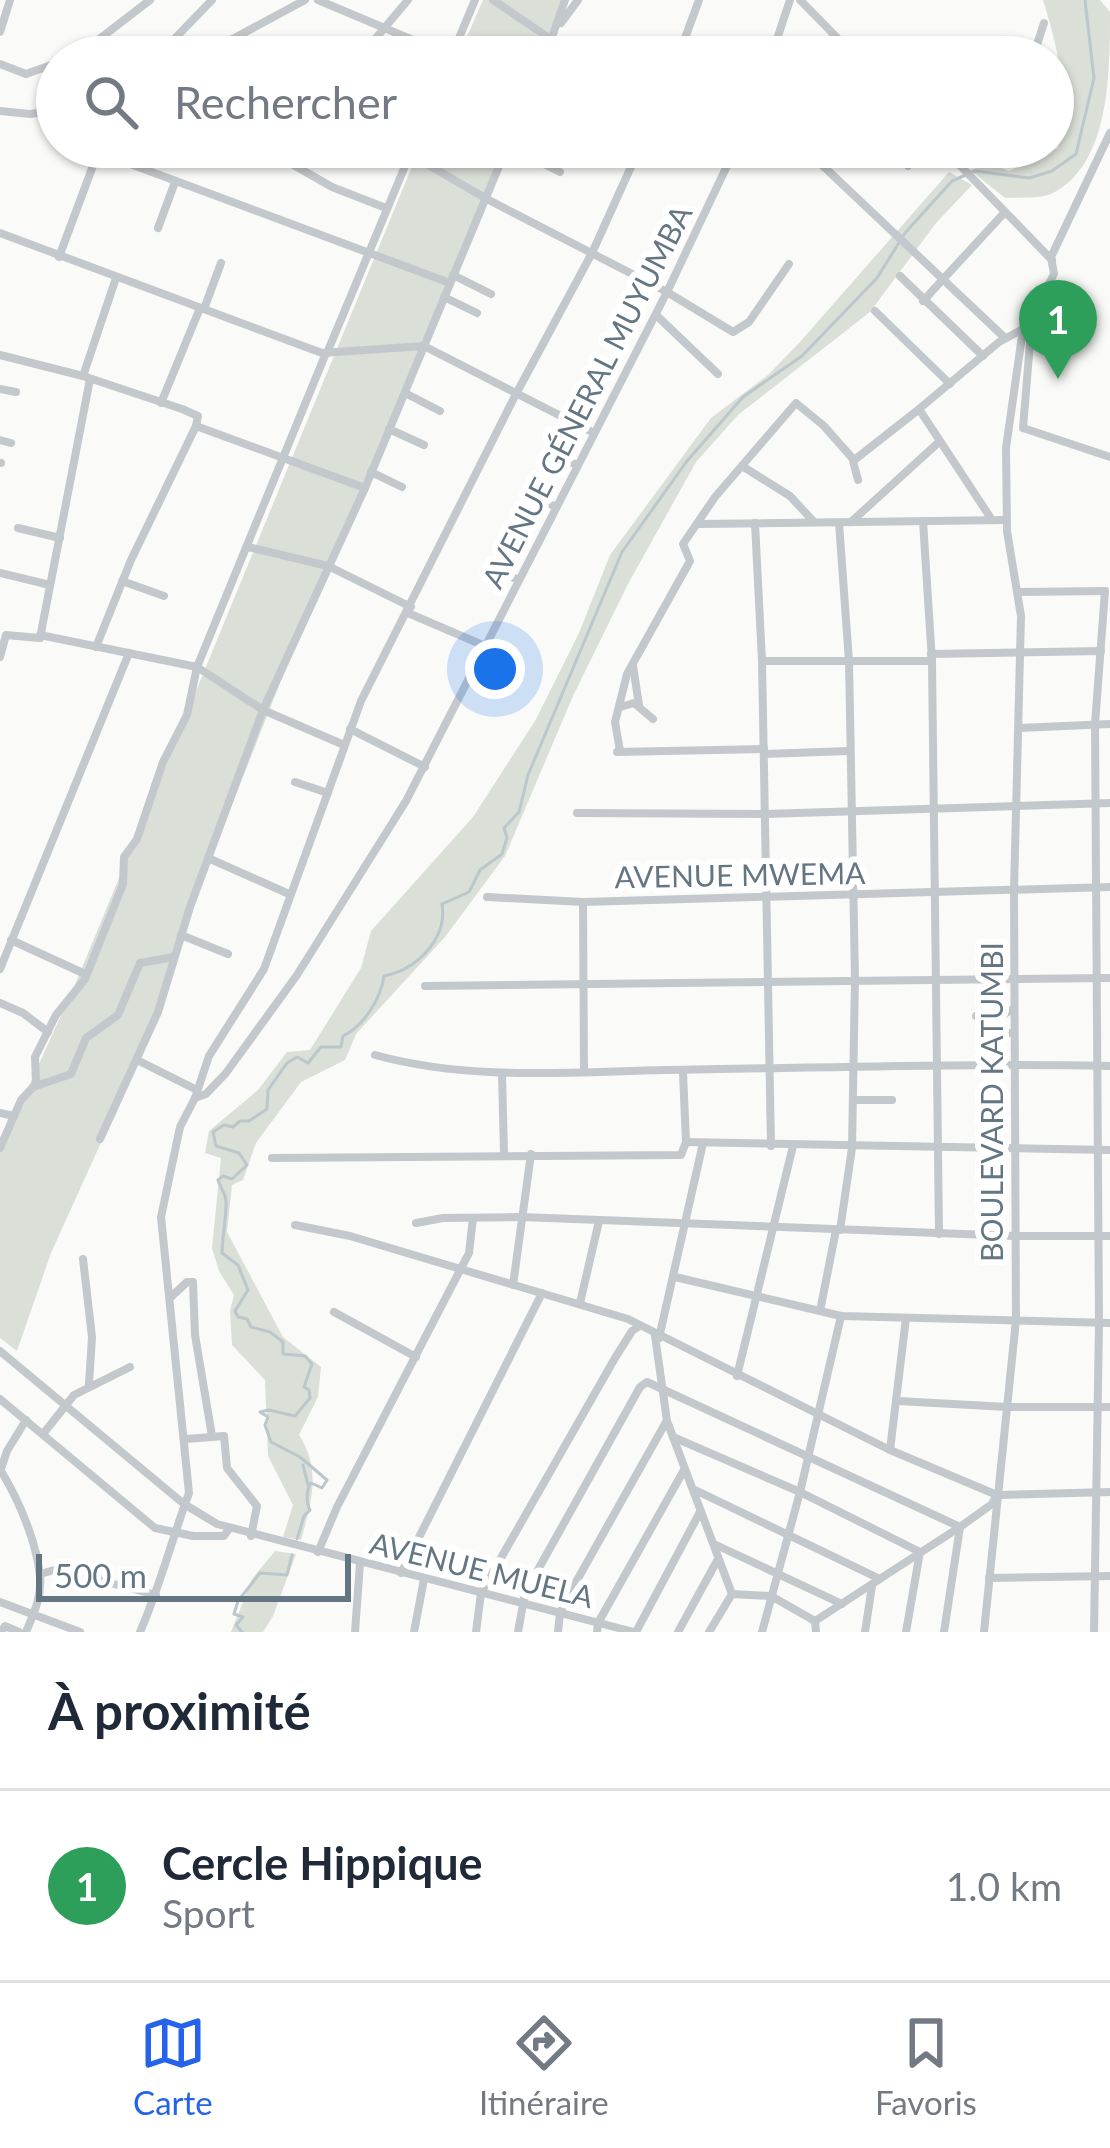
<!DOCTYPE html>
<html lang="fr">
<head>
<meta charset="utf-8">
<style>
  :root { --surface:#fff; --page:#f2f2f3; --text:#1f2937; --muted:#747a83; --line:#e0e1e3; --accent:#2563eb }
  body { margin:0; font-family:Lato,sans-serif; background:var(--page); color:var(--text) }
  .scale { position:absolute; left:36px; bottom:30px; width:315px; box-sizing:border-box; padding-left:12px; border:6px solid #657683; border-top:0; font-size:33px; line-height:42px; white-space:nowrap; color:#657683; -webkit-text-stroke:9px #fff; paint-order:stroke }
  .you { position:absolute; left:495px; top:669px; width:42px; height:42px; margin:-30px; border:9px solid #fff; border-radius:50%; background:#1a73e8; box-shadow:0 0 0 18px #1a73e833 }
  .badge { display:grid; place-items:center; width:78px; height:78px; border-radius:50%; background:var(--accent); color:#fff; font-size:39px; font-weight:700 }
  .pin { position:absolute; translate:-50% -99px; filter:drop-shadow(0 3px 6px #0008) }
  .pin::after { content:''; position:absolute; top:63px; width:42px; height:36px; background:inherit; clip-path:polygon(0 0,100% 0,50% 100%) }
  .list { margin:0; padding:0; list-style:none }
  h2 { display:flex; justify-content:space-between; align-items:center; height:156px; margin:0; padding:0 48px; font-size:51px }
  h2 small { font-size:39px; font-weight:400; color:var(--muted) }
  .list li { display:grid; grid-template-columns:78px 1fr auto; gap:36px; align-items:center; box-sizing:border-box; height:192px; padding:0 48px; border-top:3px solid var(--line) }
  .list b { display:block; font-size:45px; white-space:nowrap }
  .list p { margin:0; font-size:39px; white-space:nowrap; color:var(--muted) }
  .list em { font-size:39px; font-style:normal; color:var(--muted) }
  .icon { flex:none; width:66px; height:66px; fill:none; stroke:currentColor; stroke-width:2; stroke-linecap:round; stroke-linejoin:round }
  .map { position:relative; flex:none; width:1110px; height:1632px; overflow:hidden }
  .search { position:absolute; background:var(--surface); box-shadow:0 3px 9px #0004; left:36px; right:36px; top:36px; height:132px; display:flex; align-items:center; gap:30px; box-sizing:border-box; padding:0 42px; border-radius:66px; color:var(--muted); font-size:45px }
  .sheet { height:348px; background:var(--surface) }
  nav { display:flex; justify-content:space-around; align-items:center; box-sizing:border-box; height:168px; border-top:3px solid var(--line); background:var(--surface); font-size:33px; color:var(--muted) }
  nav a { display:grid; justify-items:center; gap:6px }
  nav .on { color:var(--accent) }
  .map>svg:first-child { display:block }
  .green { fill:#dadfd7 }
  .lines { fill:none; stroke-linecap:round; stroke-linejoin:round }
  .stream { stroke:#bbc7cb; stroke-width:3 }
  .minor { stroke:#c3c8cc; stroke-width:8 }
  .labels { text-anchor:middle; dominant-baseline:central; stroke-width:12; stroke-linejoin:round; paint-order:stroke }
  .street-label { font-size:30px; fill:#657683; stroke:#fff }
</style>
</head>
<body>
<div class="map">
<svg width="1110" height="1632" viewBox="0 0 1110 1632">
  <rect width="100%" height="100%" fill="#fafaf8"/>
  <!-- green -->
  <g class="green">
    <polygon points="483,0 562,0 540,57 458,57"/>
    <path d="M1043,0H1100L1110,12C1110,74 1110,166 1051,194C1037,199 1019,197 1005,198L970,170L992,164L1009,171L1058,148C1070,98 1058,48 1043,0Z"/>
    <polygon points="420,147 505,147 305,620 209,863 147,1041 51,1253 17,1351 0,1338 0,1150 77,980"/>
    <path d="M949,172L972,185L936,223L870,312L738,415L696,462L628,584L573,696L505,856L445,937L356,1034L345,1060L301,1082L256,1143L243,1180L232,1185L227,1232L283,1337L321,1367L318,1397L299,1435C322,1470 311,1503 301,1540L283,1537L293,1505L268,1456L265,1380L232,1345L230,1311L234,1295L219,1271L212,1248L221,1158L205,1153L209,1131L258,1090L287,1052L310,1050L361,968L371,931L473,817L535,721L579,633L610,555L711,418L768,375L800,342Z"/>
    <polygon points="275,1551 296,1554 273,1616 263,1632 231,1632 252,1579"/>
  </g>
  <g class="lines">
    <!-- stream -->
    <g class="stream">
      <polyline points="303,1465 308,1485"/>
      <path d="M297,1539L304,1516L310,1510C306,1503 306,1490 311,1483L322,1488L327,1480L300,1457L271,1442L265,1425L268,1417L260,1412L269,1410L295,1416L310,1398L309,1390L304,1387L312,1364L305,1356L283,1354V1342L270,1332L251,1327L247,1319L238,1317L235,1311L248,1290L238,1265L222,1253C222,1241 227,1210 226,1200C225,1193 220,1187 218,1180L223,1176L232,1179L247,1165L239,1153L216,1146L213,1132L224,1125L233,1127L240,1121H249L267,1109L268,1090L287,1063L297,1057L308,1063L321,1047H341L343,1036C364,1026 381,998 384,976C415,970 448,940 442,904L469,892L480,870L502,854L507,838L504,828L519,812L528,775L622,552L687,461L743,397L802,356L877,278L905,233L952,181L975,171L1029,178L1052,171L1076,154L1094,78L1085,0"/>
      <polyline points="242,1632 236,1625 243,1617 234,1614 238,1601 260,1573 287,1575 292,1555"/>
    </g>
    <!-- minor -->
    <g class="minor">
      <polyline points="318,0 451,56"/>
      <polyline points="493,0 552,40"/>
      <polyline points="800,0 856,57"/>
      <polyline points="561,23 578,0"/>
      <polyline points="0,32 10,0"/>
      <polyline points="276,51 290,57"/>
      <polyline points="76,57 150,0"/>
      <polyline points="157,57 212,0"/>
      <polyline points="199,57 305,0"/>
      <polyline points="360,57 408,0"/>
      <polyline points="451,57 475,0"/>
      <polyline points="545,57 565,0"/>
      <polyline points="678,57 699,0"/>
      <polyline points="771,57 790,0"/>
      <polyline points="993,57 999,40"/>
      <polyline points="1033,57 1044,23"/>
      <polyline points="0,64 26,74 57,63"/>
      <polyline points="0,111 30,114 57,110"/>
      <polyline points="170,147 183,152"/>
      <polyline points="262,147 332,187 386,208"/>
      <polyline points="510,147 560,172"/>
      <polyline points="803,147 1005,338"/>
      <polyline points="889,147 908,166"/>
      <polyline points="942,147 1052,260"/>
      <polyline points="98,152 450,283"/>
      <polyline points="410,154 485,198 667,292 733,332 749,322 789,264"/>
      <polyline points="288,162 298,147"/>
      <polyline points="158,228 175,182"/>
      <polyline points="0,233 322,353 424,346 594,433"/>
      <polyline points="59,257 100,147"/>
      <polyline points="453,275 491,294"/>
      <polyline points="900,276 983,356"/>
      <polyline points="444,297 477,313"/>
      <polyline points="923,301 1005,212"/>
      <polyline points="204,309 221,263"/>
      <polyline points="875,311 950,384"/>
      <polyline points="656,315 718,374"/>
      <polyline points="1032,318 1023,428 1110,457"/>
      <polyline points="327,353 413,147"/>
      <polyline points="0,355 83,376 182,409 198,416 196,426 365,488"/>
      <polyline points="83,376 116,278"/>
      <polyline points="0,389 16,392"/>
      <polyline points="405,393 440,411"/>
      <polyline points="161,403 200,308"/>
      <polyline points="389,429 424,445"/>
      <polyline points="0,440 11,443"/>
      <polyline points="549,453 577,465"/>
      <polyline points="0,463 1,463"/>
      <polyline points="742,466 790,496 814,522"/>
      <polyline points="371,472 402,487"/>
      <polyline points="858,480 853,461 918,410"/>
      <polyline points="535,496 556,507"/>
      <polyline points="992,520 919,409 999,342 1023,329"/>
      <polyline points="923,521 932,661 939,1234"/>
      <polyline points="851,522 939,442"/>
      <polyline points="755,523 762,661 771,1146"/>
      <polyline points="839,523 849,661 855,978 852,1148 840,1230"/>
      <polyline points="697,524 1006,520"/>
      <polyline points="18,528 60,538"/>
      <polyline points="248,547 328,566 411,607"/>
      <polyline points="488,567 519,580"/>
      <polyline points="0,573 50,585"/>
      <polyline points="122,581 164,596"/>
      <polyline points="1019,592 1105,591"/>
      <polyline points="408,613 485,646"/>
      <polyline points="40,635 197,667 263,710 344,745"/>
      <polyline points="96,647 131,560 196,426"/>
      <polyline points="931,654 1101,651"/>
      <polyline points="0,657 6,635 40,638 90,379"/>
      <polyline points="762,661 932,661"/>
      <polyline points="633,666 639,705"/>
      <polyline points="620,707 634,703 653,719"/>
      <polyline points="1019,728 1110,724"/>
      <polyline points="350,729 425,767"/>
      <polyline points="620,751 615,722 627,674 690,561 683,544 715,497 796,403 824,426 854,460"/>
      <polyline points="617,752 764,749"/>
      <polyline points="764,754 849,751"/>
      <polyline points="295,782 328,793"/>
      <polyline points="577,813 766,814 1110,803"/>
      <polyline points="208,858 289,894"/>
      <polyline points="487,897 583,902 1110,887"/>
      <polyline points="583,902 584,1070"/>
      <polyline points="181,935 228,954"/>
      <polyline points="11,940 85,974"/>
      <polyline points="0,969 129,653"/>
      <polyline points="425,986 1110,978"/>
      <polyline points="0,1003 23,1013 48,1032"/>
      <polyline points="976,1016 1001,1016 1013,1009"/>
      <polyline points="984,1033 1014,1033"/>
      <path d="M375,1055C470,1081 567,1072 665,1070C810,1068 962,1063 1110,1066"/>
      <polyline points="137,1060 195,1089"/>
      <polyline points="502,1073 504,1153"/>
      <polyline points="36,1086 71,1074 86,1038 118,1015 140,963 174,957"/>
      <polyline points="195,1098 209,1056 264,969 361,701 516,394 592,253 640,147"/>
      <polyline points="853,1100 892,1100"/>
      <polyline points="0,1113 14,1116"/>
      <polyline points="100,1139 158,1012 190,907 263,710 365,488 507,147"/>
      <polyline points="686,1142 1110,1150"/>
      <polyline points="0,1148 21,1100 36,1084 35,1057 56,1015 85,979 123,884 124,857 137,839 163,762 187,715 197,667 326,353"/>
      <polyline points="272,1158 681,1155 686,1142 683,1073"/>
      <polyline points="416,1223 443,1218 521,1217 1015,1236 1110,1236"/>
      <polyline points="295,1225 350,1236 628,1319 890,1450 997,1495 1110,1492"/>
      <polyline points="83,1259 92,1337 89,1384"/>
      <polyline points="675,1277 841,1316 1110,1323"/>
      <polyline points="513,1285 531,1154"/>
      <polyline points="171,1297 187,1282 193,1282 195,1335 212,1436"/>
      <polyline points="580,1303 599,1221"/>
      <polyline points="820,1311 836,1230"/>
      <polyline points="334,1312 416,1357"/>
      <polyline points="655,1336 667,1421 732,1594"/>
      <polyline points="659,1338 703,1143"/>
      <polyline points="0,1351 184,1504 217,1524 634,1632"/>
      <polyline points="737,1376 793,1146"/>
      <polyline points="0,1399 155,1528 193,1536 224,1536 229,1529"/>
      <polyline points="898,1401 1007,1407 1110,1407"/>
      <polyline points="43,1434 74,1395 130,1367"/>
      <polyline points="673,1437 800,1492 920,1552 906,1632"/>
      <polyline points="186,1439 224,1436 227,1468 257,1506 251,1536"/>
      <polyline points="890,1450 906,1318"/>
      <path d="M1,1471C19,1500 37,1543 40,1577C42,1597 33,1615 26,1632"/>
      <polyline points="0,1472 7,1451 26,1420"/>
      <polyline points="693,1489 880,1579"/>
      <polyline points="714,1544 842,1604"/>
      <polyline points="318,1552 337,1507 469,1253 473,1218"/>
      <polyline points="401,1573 542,1293"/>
      <polyline points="40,1574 69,1566"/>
      <polyline points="989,1578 1110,1576"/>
      <polyline points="95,1579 156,1595"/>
      <polyline points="0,1602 80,1632"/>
      <polyline points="815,1621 960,1527 992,1504 996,1496"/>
      <polyline points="1,1632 5,1626 19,1632"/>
      <path d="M140,1632C160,1586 172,1539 189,1493L161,1217L180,1127L195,1098L206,1094L226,1073L297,975L406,801L667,292L736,147"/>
      <polyline points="355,1632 360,1563"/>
      <polyline points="414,1632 424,1579"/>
      <polyline points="476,1632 481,1593 615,1358 632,1331 638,1327"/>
      <polyline points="518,1632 525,1593 640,1387 647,1382 960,1527 944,1632"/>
      <polyline points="558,1632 560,1613 567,1598 666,1422"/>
      <polyline points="597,1632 598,1623 684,1470"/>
      <polyline points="636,1632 700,1512"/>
      <polyline points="678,1632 718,1559"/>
      <polyline points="709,1632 732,1594 771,1596 815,1621 816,1632"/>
      <polyline points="762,1632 800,1492 841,1316"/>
      <polyline points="865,1632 872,1586"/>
      <polyline points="984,1632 1016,1320 1014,890 1021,616 1007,531 1006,448 1022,336 1054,274 1051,257 1110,133"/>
      <polyline points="1094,1632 1099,1323 1095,724 1105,591"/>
    </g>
  </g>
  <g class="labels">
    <!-- street labels -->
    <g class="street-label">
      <text transform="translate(586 396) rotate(-63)">AVENUE GÉNERAL MUYUMBA</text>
      <text transform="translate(740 874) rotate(-1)">AVENUE MWEMA</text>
      <text transform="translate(991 1102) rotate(-90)">BOULEVARD KATUMBI</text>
      <text transform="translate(482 1569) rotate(14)">AVENUE MUELA</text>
    </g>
  </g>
</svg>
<div class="scale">500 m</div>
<div class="you"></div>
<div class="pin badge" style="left:1058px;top:379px;background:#2e9e5b">1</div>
<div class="search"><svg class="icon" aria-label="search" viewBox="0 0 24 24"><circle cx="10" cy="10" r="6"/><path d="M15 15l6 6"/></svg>Rechercher</div>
</div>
<section class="sheet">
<h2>À proximité<small></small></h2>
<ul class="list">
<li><span class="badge" style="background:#2e9e5b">1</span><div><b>Cercle Hippique</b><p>Sport</p></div><em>1.0 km</em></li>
</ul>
</section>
<nav>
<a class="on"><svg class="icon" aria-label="map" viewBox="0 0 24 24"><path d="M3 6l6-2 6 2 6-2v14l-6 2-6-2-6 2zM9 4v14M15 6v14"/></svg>Carte</a>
<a><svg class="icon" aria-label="directions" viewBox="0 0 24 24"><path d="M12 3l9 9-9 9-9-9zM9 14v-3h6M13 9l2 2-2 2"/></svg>Itinéraire</a>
<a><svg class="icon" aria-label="saved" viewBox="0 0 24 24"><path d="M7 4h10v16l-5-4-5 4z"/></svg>Favoris</a>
</nav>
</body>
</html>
